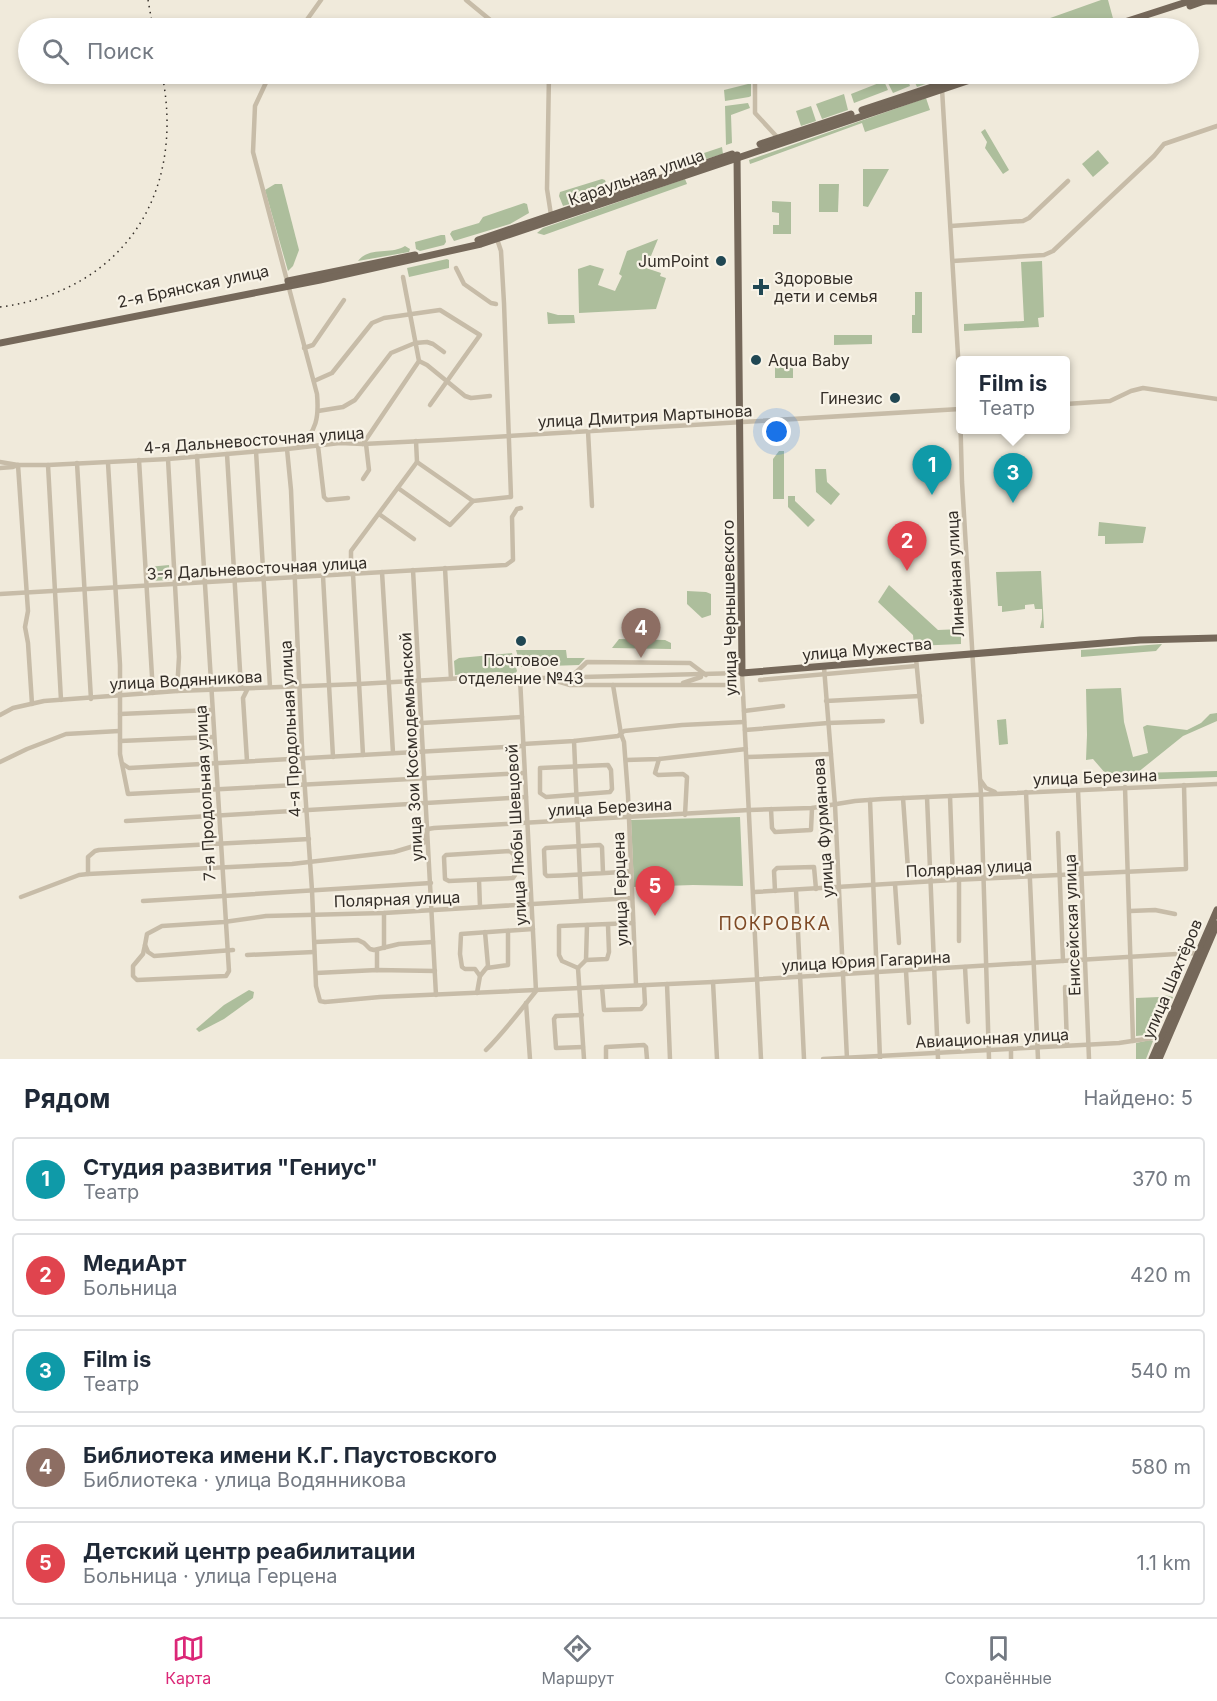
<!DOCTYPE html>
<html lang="ru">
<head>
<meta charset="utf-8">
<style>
  :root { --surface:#fff; --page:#f2f2f3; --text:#1f2937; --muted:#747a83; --line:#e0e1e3; --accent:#db2777 }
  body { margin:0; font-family:Inter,sans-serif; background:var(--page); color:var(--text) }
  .you { position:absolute; left:777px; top:432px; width:21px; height:21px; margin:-15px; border:4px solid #fff; border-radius:50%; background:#1a73e8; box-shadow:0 0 0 9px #1a73e833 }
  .badge { display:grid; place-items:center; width:39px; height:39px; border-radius:50%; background:var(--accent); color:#fff; font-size:20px; font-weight:700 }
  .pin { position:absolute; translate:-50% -50px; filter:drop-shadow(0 2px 3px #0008) }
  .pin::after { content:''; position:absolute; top:32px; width:21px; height:18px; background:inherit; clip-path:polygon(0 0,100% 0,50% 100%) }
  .popup { position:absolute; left:956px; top:356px; width:114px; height:78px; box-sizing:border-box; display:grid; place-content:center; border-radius:6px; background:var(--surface); filter:drop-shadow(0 2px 4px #0005); font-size:20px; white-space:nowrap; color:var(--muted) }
  .popup b { font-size:22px; color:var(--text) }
  .popup::after { content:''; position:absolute; left:50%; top:100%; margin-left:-12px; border:12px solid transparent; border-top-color:var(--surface) }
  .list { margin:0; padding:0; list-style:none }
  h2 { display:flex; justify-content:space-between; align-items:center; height:78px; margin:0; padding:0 24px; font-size:26px }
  h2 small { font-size:20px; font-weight:400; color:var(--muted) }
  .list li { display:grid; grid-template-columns:39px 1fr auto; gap:18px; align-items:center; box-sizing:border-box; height:84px; margin:0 12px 12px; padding:0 12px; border:2px solid var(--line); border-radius:6px }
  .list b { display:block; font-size:22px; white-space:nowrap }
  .list p { margin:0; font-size:20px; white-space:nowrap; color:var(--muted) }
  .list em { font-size:20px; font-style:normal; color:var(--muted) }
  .icon { flex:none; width:33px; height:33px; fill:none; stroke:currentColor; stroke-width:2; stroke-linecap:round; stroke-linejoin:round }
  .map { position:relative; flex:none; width:1217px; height:1059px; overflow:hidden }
  .search { position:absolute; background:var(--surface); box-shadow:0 3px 9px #0003; left:18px; right:18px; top:18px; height:66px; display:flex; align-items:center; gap:15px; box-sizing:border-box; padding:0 21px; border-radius:33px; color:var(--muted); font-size:22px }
  .sheet { height:558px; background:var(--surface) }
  nav { display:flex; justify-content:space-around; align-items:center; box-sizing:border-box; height:84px; border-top:2px solid var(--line); background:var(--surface); font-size:16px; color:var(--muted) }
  nav a { display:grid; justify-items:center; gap:3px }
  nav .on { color:var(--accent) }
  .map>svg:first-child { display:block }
  .green { fill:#adbe9c }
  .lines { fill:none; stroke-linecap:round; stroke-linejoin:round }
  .minor { stroke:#c7bca8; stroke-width:4.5 }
  .major { stroke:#75685a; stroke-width:7 }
  .rail { stroke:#342e28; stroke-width:1.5; stroke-dasharray:1.5 4.5; stroke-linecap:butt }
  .poi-dot { fill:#204753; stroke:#f8f3e7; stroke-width:2 }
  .labels { text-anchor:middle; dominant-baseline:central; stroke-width:4.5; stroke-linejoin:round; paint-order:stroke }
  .street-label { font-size:16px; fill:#342e28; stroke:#f8f3e7 }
  .poi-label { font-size:16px; fill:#342e28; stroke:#f8f3e7; text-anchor:end }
  .neighbourhood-label { font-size:18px; letter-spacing:1.5px; fill:#7e4a26; stroke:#f8f3e7 }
</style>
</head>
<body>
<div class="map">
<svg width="1217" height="1059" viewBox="0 0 1217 1059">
  <rect width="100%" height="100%" fill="#f0eadb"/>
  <!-- green -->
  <g class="green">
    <polygon points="1101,0 1108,0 1114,22 1093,28 1022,28"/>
    <polygon points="901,74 906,74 910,86 893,93 886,79"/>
    <polygon points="911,74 939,74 937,80 917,87"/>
    <polygon points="884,81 888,90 854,103 851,94"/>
    <polygon points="748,84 751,84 751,96 749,97 725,101 724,90"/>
    <polygon points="844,94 848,110 822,119 816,104"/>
    <polygon points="926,98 930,110 865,132 862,123 750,164 749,160"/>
    <polygon points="748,103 750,108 731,115 732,143 726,145 725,106"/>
    <polygon points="811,106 816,121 801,126 796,111"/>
    <polygon points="985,129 1009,170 1003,174 985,148 987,142 981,132"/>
    <polygon points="722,147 723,154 685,165 683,160"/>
    <polygon points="1098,150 1109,163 1093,177 1082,164"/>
    <polygon points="863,169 889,169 868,207 863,206"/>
    <polygon points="602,179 605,180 608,190 607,193 563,206 559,196 560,192"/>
    <polygon points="685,179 687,184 544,235 537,233 543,228"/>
    <polygon points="275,184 282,184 299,250 293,266 288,271 265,190"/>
    <polygon points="819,184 839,184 838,212 819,212"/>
    <polygon points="772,201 791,202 791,234 773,234 773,225 779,225 779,213 772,212"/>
    <polygon points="524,203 527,204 529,213 510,224 454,241 450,234 452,231 479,223 483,217"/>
    <polygon points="441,235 445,235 446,242 444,245 420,251 416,249 415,242"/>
    <polygon points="658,239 646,268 661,273 660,276 666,278 656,309 579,313 578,269 590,265 604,269 598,285 615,291 622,276 619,274 627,251"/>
    <path d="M405,246L410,249L409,252L358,261C369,246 392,255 405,246Z"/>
    <polygon points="447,259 449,260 449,268 409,277 407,268"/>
    <polygon points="1042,261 1044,317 1038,318 1039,327 964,331 964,324 1024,321 1021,262"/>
    <polygon points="915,292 922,292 922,333 912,333 912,315 915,315"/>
    <polygon points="547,312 558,315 574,315 575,323 548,324"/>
    <polygon points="834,335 872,335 872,344 834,345"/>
    <rect x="775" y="358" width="18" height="20"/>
    <polygon points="779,451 784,451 784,499 773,499 773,459"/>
    <polygon points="815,469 826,469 827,482 840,494 831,505 816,492"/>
    <polygon points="788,496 795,496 795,501 815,520 808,527 788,507"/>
    <polygon points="1099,522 1146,527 1143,543 1105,544 1105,536 1098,536"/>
    <polygon points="906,528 919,528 919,547 907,547"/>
    <polygon points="169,565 170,580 152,581 149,576 148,567"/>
    <polygon points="1041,571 1044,628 1040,628 1042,619 1042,609 1035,609 1034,604 1025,605 1025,609 1002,612 1002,606 998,606 996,572"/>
    <polygon points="889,585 938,630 961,629 961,644 914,646 913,635 878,602"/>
    <polygon points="687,591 706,592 711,594 711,615 702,618 687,604"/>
    <polygon points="619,639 665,640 671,643 671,649 612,648"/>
    <polygon points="1162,644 1156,651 1081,657 1081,650"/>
    <polygon points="516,650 566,650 567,658 585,658 579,665 521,667"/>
    <polygon points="512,653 517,671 515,674 497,672 455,675 454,661 459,658"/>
    <polygon points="1121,688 1124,722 1133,757 1148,753 1143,727 1147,725 1187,730 1201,723 1210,714 1217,713 1217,721 1183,736 1137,773 1217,771 1217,777 1137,780 1136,774 1134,781 1112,781 1093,759 1086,760 1087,735 1086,689"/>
    <polygon points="1006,719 1008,744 999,745 997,720"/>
    <polygon points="740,817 743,886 693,885 634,887 631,820"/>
    <polygon points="249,990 254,992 253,998 224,1019 199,1032 196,1029 224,1005"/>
    <polygon points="1165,995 1173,997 1156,1034 1136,1036 1136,998 1159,997"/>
    <polygon points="1150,1040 1153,1041 1146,1059 1136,1059 1136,1043"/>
  </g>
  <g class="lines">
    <!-- minor -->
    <g class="minor">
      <polyline points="466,0 500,28"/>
      <polyline points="301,28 321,0"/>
      <path d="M270,74L255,106L253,152L317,394C319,416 317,433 298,446"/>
      <polyline points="549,74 547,189 551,215"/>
      <polyline points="755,74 755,113 778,138"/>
      <polyline points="942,89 959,372 962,482 981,795 989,1059"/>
      <polyline points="951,226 1023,221 1029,218 1068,181"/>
      <polyline points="953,261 1044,255 1053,251 1154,156 1164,144 1217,126"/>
      <polyline points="456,268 464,284 491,303 496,304"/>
      <polyline points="304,348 313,345 344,300"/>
      <polyline points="419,361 427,365 465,396 471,398 490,396"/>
      <polyline points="314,381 332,373 372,323 384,318 440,310 480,335 430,405"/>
      <polyline points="1066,404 1110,401 1131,391 1143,388 1217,399"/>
      <polyline points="318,411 343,407 355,400 391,353 415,343 427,342 433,344 444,352"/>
      <polyline points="588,431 592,506"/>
      <polyline points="363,444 419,361 403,277"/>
      <polyline points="318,446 324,497 327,500 348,498"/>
      <polyline points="287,449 291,490 302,747 312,890 316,986 320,1001 325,1002 380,997 713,982 1193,953 1197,956"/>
      <polyline points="256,451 270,687"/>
      <polyline points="227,454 241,687 247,690 243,698 247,761"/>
      <polyline points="168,459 179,657 177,691"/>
      <polyline points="139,460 153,693"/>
      <polyline points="0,462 18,465"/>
      <polyline points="417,462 473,501 511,497 504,303 501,251 497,239"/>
      <polyline points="77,463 91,699"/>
      <polyline points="108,463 120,665 120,754 128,794 524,773"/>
      <polyline points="18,465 28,611 25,627 28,643 32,704"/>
      <polyline points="48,465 61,700"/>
      <polyline points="0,468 13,467 18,465 48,465 168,459 287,449 340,443 363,444 443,440 960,409"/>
      <polyline points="363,479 369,470 366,444"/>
      <polyline points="398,488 450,525 473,501"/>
      <polyline points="379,514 414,539"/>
      <polyline points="445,568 451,679"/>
      <polyline points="413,570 436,995"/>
      <polyline points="382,572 393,753"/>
      <polyline points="351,574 351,551 417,462 416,441"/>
      <polyline points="353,574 363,755"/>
      <polyline points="323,576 333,757"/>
      <polyline points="0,594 506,565 513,560 512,517 517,509 521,508"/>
      <polyline points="916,658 922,722"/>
      <polyline points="824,667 835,805 847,1059"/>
      <polyline points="571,677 587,662 690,663 706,675"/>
      <polyline points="550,679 570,685 729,685"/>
      <polyline points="760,680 916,666"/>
      <polyline points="683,683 701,677"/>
      <polyline points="613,685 621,734 624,742 628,795 636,985"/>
      <polyline points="826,701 920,696"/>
      <polyline points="744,711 783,706"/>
      <polyline points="120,714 212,710"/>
      <polyline points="0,715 13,708 44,701 177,691 359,684 500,676 542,678 742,673 761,1059"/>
      <polyline points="422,723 522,717"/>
      <polyline points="745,730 828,723 883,721"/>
      <polyline points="120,741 213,737"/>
      <polyline points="574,741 581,900"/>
      <polyline points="523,744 574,741 618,736 624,731 682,725 744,722"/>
      <polyline points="747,757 831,754"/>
      <polyline points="659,759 655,773 658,775 683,774 687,777 685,815"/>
      <polyline points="626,760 659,759 746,749"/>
      <polyline points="0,762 27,749 66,734 119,731"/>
      <polyline points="123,764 129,768 523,746"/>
      <polygon points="608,765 611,770 612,789 610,792 546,797 540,793 540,768"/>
      <polyline points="981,781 986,788 995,792"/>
      <polyline points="1125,787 1133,1041"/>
      <polyline points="1078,790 1089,1059"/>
      <polyline points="1026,792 1038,1059"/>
      <polyline points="950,796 953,880"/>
      <polyline points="927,797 938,1059"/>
      <polyline points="903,798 908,869"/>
      <polyline points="870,800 880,1059"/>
      <polyline points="771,809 772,828 775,832 811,830 812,808"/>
      <polyline points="126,821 526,797"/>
      <polyline points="1058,833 1063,961"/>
      <polygon points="510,851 514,855 515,875 513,878 449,881 445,879 444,857 446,855"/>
      <path d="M603,873L602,847L600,845L546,848L544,850L545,874L547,876C575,875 603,873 632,871"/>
      <polyline points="88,874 88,857 95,851 99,850 309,839"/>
      <polyline points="959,879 959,941"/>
      <polyline points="479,880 480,907"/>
      <polyline points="895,884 899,943"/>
      <polyline points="796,890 804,1059"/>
      <polyline points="775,891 774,871 777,868 814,867 816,889"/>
      <polyline points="754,892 953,880 1186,869 1184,785"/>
      <polyline points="21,897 79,875 88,874 292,864 394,852 424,843 428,829 434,828 749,810 812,808 855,801 882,799 1217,784"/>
      <polyline points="143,901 431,883"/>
      <polyline points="1130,911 1155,910 1175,914"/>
      <polyline points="608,925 609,952 607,959 586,960 578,968 562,961 559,955 559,926 633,923"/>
      <polyline points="315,942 358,940 364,943 370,949 374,950 399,944 433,942"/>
      <polyline points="145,945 143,954 133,966 133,976 137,980 226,976 229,971 197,456"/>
      <polyline points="384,948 384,913"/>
      <polyline points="233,950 154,956 148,952 145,945 147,934 162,926 224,922 266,916 384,913 632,898"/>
      <polyline points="377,950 377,970"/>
      <polyline points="247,955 314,952"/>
      <polyline points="586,960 587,925"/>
      <polyline points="965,967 968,1022"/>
      <polyline points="487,968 508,965 508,931"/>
      <polyline points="578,968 584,1059"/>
      <polyline points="906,971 909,1023"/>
      <polyline points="316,973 377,970 435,971"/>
      <polyline points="480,976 488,966 485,932"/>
      <polyline points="713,982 717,1059"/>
      <polyline points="667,984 670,1059"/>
      <polyline points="602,987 604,1010 641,1009 645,1004 644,985"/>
      <polyline points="1065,987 1067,1045"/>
      <polyline points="477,993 480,976 475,969 465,969 462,967 460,954 461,934 533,929"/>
      <polyline points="526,1003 530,1059"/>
      <polyline points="582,1015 556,1016 554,1019 556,1048 583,1047"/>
      <polyline points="1011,1049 1011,1059"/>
      <path d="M486,1050C504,1032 520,1011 536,991L520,678"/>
      <polyline points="606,1059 606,1047 644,1045 646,1047 647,1059"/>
      <polyline points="823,1059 1119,1043 1152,1038 1161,1040"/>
    </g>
    <!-- major -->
    <g class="major">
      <polyline points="1203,1 1217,1"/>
      <polyline points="1190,6 1207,0"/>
      <polyline points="1106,28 1193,0"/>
      <polyline points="862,110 971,74"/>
      <polyline points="760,144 851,114"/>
      <polyline points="737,155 742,673 1140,640 1217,638"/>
      <polyline points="478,240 732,154"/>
      <polyline points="288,281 415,255"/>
      <polyline points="0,343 320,280 481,244 988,74"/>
      <polyline points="1152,1059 1217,910"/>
      <polyline points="1159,1059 1217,924"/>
    </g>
    <!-- rail -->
    <g class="rail">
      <polyline points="148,0 153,28"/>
      <path d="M0,307C123,291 186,194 162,74"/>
    </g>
  </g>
  <!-- markers -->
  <g class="poi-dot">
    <circle cx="721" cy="261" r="6"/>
    <path d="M758 278h6v6h6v6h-6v6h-6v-6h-6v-6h6z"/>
    <circle cx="756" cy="360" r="6"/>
    <circle cx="895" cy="398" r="6"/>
    <circle cx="521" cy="641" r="6"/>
  </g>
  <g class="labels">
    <!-- street labels -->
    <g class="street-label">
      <text transform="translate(636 177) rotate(-19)">Караульная улица</text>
      <text transform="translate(193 286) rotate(-12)">2-я Брянская улица</text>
      <text transform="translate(645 416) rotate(-3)">улица Дмитрия Мартынова</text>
      <text transform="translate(254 440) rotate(-4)">4-я Дальневосточная улица</text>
      <text transform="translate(257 568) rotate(-3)">3-я Дальневосточная улица</text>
      <text transform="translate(955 574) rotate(-93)">Линейная улица</text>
      <text transform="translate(729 608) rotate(-91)">улица Чернышевского</text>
      <text transform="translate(867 649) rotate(-5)">улица Мужества</text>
      <text transform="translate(186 680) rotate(-3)">улица Водянникова</text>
      <text transform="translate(290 729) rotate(-93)">4-я Продольная улица</text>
      <text transform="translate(411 747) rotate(-93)">улица Зои Космодемьянской</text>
      <text transform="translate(1095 777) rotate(-2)">улица Березина</text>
      <text transform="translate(205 793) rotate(-93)">7-я Продольная улица</text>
      <text transform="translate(610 807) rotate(-3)">улица Березина</text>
      <text transform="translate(823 828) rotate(-94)">улица Фурманова</text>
      <text transform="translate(516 835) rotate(-93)">улица Любы Шевцовой</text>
      <text transform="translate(969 868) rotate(-3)">Полярная улица</text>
      <text transform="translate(620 889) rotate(-92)">улица Герцена</text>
      <text transform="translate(397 899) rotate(-2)">Полярная улица</text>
      <text transform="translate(1072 925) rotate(-92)">Енисейская улица</text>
      <text transform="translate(866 961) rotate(-3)">улица Юрия Гагарина</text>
      <text transform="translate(1172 979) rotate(-67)">улица Шахтёров</text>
      <text transform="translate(992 1038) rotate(-3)">Авиационная улица</text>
    </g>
    <!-- poi labels -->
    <g class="poi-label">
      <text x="709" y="261">JumPoint</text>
      <text x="774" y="278" text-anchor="start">Здоровые<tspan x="774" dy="18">дети и семья</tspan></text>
      <text x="768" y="360" text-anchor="start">Aqua Baby</text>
      <text x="883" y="398">Гинезис</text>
      <text x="521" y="660" text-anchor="middle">Почтовое<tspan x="521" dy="18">отделение №43</tspan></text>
    </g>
    <!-- neighbourhood labels -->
    <g class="neighbourhood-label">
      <text x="775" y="923">ПОКРОВКА</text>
    </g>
  </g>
</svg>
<div class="you"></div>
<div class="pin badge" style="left:932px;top:495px;background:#0f9aa8">1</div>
<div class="pin badge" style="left:907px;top:571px;background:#e0444e">2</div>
<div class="pin badge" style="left:1013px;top:503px;background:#0f9aa8">3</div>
<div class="popup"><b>Film is</b>Театр</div>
<div class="pin badge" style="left:641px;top:658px;background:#8d6e63">4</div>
<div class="pin badge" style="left:655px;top:916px;background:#e0444e">5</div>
<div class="search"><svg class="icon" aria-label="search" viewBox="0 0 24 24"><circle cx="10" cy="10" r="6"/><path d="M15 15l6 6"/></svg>Поиск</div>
</div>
<section class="sheet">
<h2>Рядом<small>Найдено: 5</small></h2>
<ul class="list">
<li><span class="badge" style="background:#0f9aa8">1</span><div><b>Студия развития &quot;Гениус&quot;</b><p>Театр</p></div><em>370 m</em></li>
<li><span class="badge" style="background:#e0444e">2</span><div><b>МедиАрт</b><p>Больница</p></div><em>420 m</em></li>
<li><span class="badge" style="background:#0f9aa8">3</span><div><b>Film is</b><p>Театр</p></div><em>540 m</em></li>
<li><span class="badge" style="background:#8d6e63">4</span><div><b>Библиотека имени К.Г. Паустовского</b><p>Библиотека · улица Водянникова</p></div><em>580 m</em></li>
<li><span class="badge" style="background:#e0444e">5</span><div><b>Детский центр реабилитации</b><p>Больница · улица Герцена</p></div><em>1.1 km</em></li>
</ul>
</section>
<nav>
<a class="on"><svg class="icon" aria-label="map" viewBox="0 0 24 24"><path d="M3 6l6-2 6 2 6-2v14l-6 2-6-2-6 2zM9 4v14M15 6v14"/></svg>Карта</a>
<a><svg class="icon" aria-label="directions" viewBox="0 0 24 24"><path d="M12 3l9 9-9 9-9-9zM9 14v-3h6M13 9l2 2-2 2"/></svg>Маршрут</a>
<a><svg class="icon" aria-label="saved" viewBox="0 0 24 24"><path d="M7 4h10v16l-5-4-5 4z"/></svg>Сохранённые</a>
</nav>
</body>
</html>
